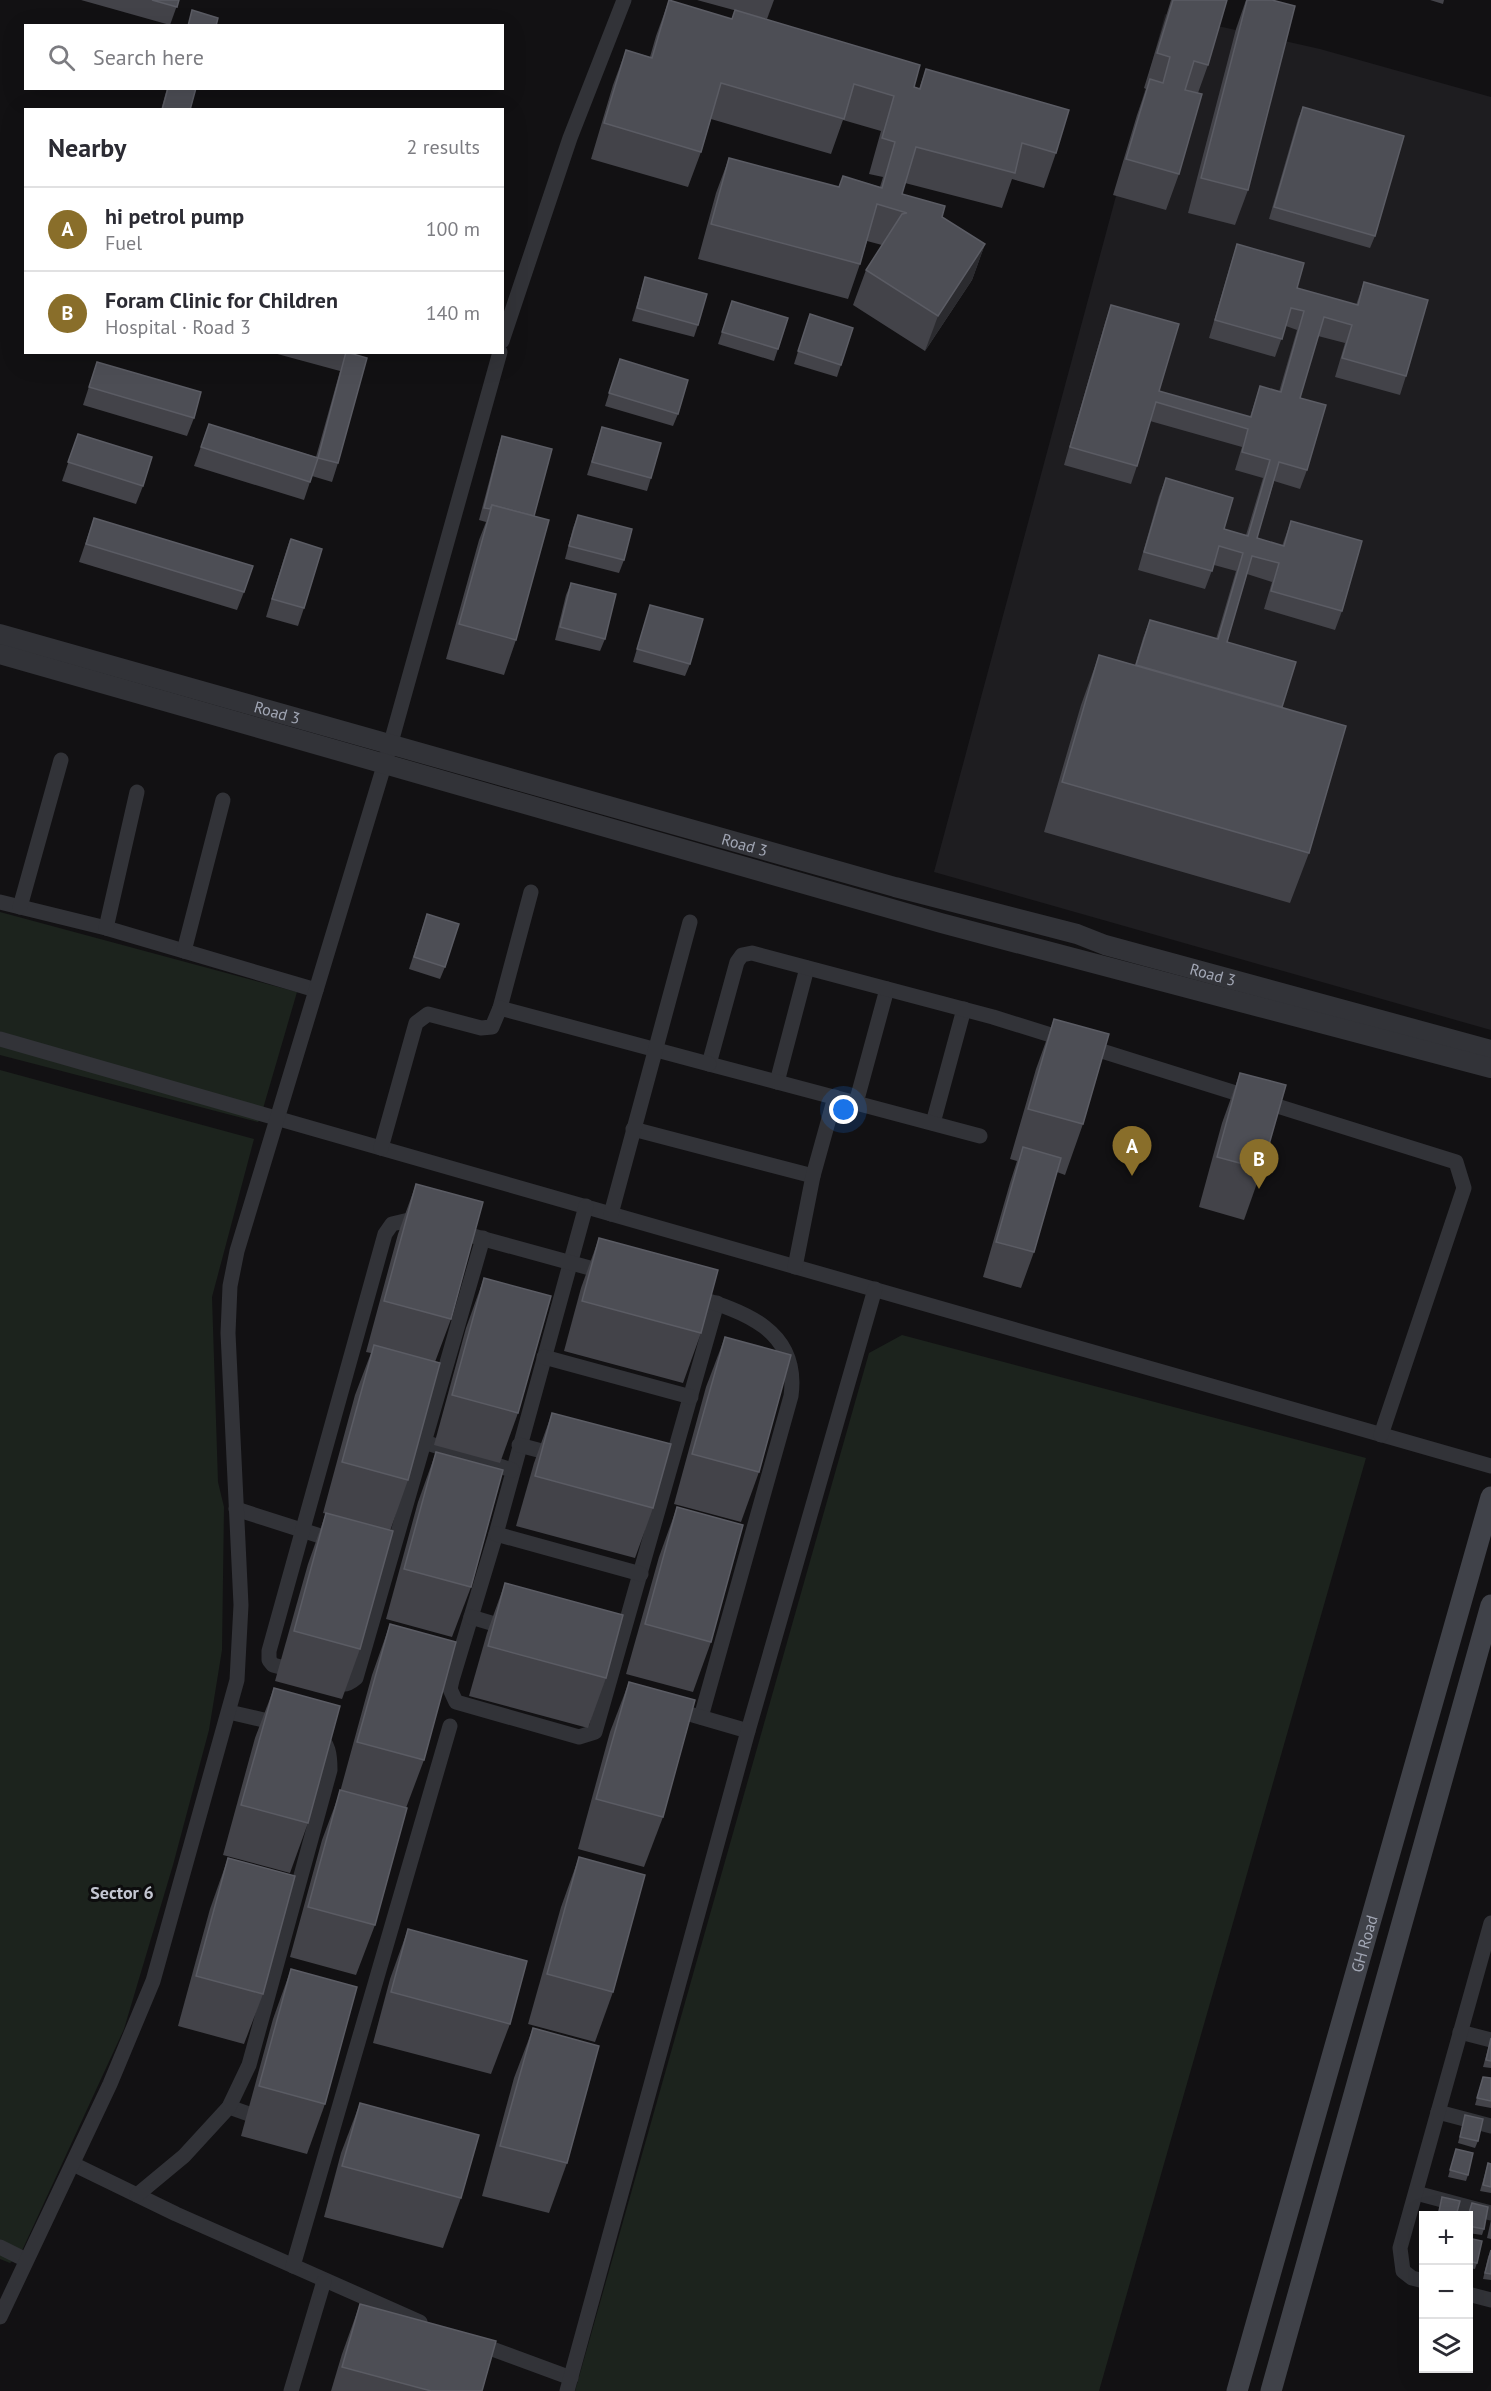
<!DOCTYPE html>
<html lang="en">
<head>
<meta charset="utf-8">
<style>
  :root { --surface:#fff; --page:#f7f7f7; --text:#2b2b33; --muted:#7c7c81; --line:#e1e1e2; --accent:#896e2a }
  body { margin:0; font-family:"PT Sans",sans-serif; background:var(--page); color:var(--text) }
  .controls { position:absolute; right:18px; bottom:18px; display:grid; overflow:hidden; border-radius:0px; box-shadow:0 6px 24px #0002 }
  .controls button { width:54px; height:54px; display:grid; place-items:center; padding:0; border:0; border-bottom:2px solid var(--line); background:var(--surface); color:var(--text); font:30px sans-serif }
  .you { position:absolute; left:844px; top:1110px; width:21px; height:21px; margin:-15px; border:4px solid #fff; border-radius:50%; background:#1a73e8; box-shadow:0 0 0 9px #1a73e833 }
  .badge { display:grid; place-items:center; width:39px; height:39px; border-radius:50%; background:var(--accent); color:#fff; font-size:20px; font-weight:700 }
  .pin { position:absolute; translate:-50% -50px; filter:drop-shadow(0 2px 3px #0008) }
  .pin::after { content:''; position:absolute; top:32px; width:21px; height:18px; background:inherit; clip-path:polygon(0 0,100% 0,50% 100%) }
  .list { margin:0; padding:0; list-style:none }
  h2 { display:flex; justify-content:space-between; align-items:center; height:78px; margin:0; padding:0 24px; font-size:26px }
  h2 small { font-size:20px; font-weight:400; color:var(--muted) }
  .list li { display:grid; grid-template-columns:39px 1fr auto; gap:18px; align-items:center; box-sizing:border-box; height:84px; padding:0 24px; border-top:2px solid var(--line) }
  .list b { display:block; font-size:22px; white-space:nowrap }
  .list p { margin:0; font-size:20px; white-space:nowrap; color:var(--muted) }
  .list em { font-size:20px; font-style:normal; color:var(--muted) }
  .icon { flex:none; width:33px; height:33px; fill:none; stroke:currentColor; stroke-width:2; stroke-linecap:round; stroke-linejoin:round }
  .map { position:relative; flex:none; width:1491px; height:2391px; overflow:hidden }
  .search { position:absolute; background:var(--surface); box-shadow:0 6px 24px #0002; left:24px; top:24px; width:480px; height:66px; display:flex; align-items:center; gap:15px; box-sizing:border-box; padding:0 21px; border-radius:0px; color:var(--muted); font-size:22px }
  .panel { position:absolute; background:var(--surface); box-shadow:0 6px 24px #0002; left:24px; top:108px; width:480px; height:246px; border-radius:0px }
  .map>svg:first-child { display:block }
  .built { fill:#1e1d20 }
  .green { fill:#1c231d }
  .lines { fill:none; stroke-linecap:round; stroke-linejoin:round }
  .minor { stroke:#323338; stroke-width:15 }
  .tertiary { stroke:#323338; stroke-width:20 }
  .secondary { stroke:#404249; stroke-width:21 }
  .wall { fill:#434349 }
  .shaded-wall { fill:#2b2b2f }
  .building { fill:#4d4e55; stroke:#5b5c64; stroke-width:1.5 }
  .labels { text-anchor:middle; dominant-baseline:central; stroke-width:6; stroke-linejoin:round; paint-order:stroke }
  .street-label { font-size:16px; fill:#a2a7b5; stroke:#0d0d0e }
  .neighbourhood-label { font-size:18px; font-weight:bold; fill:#c3c6d1; stroke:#0d0d0e }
</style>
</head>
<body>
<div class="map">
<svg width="1491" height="2391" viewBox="0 0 1491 2391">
  <rect width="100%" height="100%" fill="#121113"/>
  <!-- built -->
  <polygon class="built" points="1165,14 1320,49 1491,97 1491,1030 934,872"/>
  <!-- green -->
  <g class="green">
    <polygon points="0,912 297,992 260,1119 258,1122 0,1055"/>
    <polygon points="0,1070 254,1139 212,1297 218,1482 224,1507 222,1650 209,1730 173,1865 124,2029 20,2255 10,2263 0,2259"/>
    <polygon points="902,1335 1366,1458 1099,2391 575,2391 869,1353"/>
  </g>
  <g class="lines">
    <!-- minor -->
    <g class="minor">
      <polyline points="502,341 570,138 624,0"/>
      <polyline points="0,902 106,928 316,990"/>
      <polyline points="20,907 61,760"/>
      <polyline points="106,928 137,792"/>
      <polyline points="184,951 223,800"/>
      <polyline points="500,1008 531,892"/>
      <polyline points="0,1039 1491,1466"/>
      <polyline points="777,1082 807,968"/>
      <polyline points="856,1103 887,989"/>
      <polyline points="933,1123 964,1009"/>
      <polyline points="633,1129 813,1176"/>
      <polyline points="980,1136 709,1064 737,962 742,955 752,953 993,1017 1456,1162 1464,1188 1381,1435"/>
      <polyline points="381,1148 416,1023 428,1014 481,1028 492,1027 500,1008 709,1064"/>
      <polyline points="586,1206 496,1534 452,1680 450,1689 456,1702 579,1737 595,1732 717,1303"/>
      <polyline points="611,1214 690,922"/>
      <polyline points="455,1231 608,1273"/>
      <polyline points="795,1267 813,1176 835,1097"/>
      <path d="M692,1296C744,1311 800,1330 791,1396L701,1717"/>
      <polyline points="544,1357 691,1397"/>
      <polyline points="424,1442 512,1470"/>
      <polyline points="519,1445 557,1455"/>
      <polyline points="236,1509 336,1541"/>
      <polyline points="496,1534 641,1574"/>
      <polyline points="471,1617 508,1628"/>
      <polyline points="299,1672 273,1665 269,1660 269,1651 385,1234 392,1224 413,1219 423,1222"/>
      <path d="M327,1681C340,1685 346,1687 356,1678L483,1238"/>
      <polyline points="229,1712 281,1724"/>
      <polyline points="693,1715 748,1731"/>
      <polyline points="1460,2032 1491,2040"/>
      <polyline points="229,2107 266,2120"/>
      <polyline points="1438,2112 1491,2126"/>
      <polyline points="73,2164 176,2214 420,2322"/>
      <polyline points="1416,2193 1491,2213"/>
      <path d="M137,2195L184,2156L229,2107L249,2065L330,1770C330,1755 329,1743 316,1734"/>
      <polyline points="0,2247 26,2260"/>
      <polyline points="293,2266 450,1726"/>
      <polyline points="1424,2281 1412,2278 1403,2271 1400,2248 1491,1923"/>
      <polyline points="1468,2294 1491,2300"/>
      <polyline points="0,2317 110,2084 153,1981 237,1680 241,1605 228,1333 230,1286 237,1251 390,746 500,352"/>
      <polyline points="476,2343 571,2378"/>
      <polyline points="291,2391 324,2281"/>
      <polyline points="567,2391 748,1731 875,1289"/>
    </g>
    <!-- tertiary -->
    <g class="tertiary">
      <path id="s1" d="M0,634L895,887L1077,934L1105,945L1491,1050"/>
      <polyline points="0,654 941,923 1491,1068"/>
    </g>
    <!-- secondary -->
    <g class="secondary">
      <path id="s2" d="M1237,2391L1491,1497"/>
      <polyline points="1271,2391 1491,1605"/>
    </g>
  </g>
  <!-- wall -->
  <g class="wall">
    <polygon points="81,0 179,0 170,25"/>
    <polygon points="669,0 914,87 919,89 926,69 1056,153 1044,188 1012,179 1002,208 905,183 902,194 942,217 985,244 972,280 925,351 853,305 866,270 882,245 867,241 860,264 848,299 698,259 716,193 729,158 839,187 843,176 880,187 883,177 869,174 881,131 843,120 831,154 711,119 701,152 688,187 591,159 613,85 626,50 650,57 656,36"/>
    <polygon points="697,0 774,0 767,19"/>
    <polygon points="1171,0 1227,0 1208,65 1198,93 1179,174 1166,210 1113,195 1137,115 1146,89 1144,88"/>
    <polygon points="1246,0 1272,0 1248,190 1235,225 1188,213 1236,29"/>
    <polygon points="1430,0 1444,0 1443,4"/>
    <polygon points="167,88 196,88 190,110 161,110"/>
    <polygon points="1303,107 1375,236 1370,248 1269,219 1298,119"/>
    <polygon points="1237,244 1297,288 1356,305 1364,282 1406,376 1400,395 1335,377 1345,343 1318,336 1300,398 1307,470 1300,489 1274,481 1257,538 1282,546 1291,521 1342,611 1335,630 1264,609 1272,582 1247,574 1227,642 1282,707 1309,853 1290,903 1044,832 1081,705 1099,655 1135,665 1143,638 1150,620 1216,639 1236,571 1214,565 1205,589 1138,570 1159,496 1166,478 1224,529 1246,535 1263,478 1235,470 1242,447 1150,421 1137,466 1131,484 1064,465 1105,323 1111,305 1159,391 1250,417 1260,386 1279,392 1297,330 1286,326 1275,357 1209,338 1231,263"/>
    <polygon points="645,277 698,325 694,337 632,321"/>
    <polygon points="732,301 778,349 774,361 718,344"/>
    <polygon points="810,314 841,365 837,377 794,364"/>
    <polygon points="270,352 346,352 338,463 332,482 312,476 304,500 194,466 209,424 316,457 340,371"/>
    <polygon points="620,359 678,414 673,426 605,406"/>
    <polygon points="97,362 194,418 187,436 83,405"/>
    <polygon points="602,427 651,478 647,491 587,475"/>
    <polygon points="78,434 143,486 136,504 62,481"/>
    <polygon points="502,436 534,516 516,640 504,675 446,659 479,540 486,522 479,520 498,448"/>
    <polygon points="578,515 624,560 619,573 565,559 573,528"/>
    <polygon points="94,518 244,592 237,610 79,562"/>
    <polygon points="290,539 304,608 298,626 266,617 284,558"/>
    <polygon points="571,583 605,639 600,651 555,640 566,595"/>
    <polygon points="650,605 690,664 685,676 633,662"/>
    <polygon points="427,914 445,967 440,979 409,969"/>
    <polygon points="1054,1019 1083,1124 1065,1175 1057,1172 1034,1252 1021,1288 983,1277 1010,1183 1017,1161 1010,1159 1036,1069"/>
    <polygon points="1240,1073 1262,1169 1244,1220 1199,1207 1222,1123"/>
    <polygon points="416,1184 451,1319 435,1362 408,1480 390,1531 323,1513 355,1395 371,1353 366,1352 398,1234"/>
    <polygon points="599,1238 701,1333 683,1383 564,1351 581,1288"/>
    <polygon points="484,1278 518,1413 500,1463 434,1445 466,1328"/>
    <polygon points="725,1337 759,1472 741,1522 674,1504 706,1387"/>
    <polygon points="552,1413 653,1508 635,1558 516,1526 534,1463"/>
    <polygon points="436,1452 471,1587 452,1637 386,1619 418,1502"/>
    <polygon points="677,1507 711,1642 693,1692 626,1674 659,1557"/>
    <polygon points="326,1513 360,1649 342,1699 275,1681 308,1564"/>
    <polygon points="505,1583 606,1678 588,1728 469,1696 487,1633"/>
    <polygon points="390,1624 424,1760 406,1808 375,1925 356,1975 290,1957 322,1840 340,1792 372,1675"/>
    <polygon points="629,1682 663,1817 644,1867 578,1849 610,1732"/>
    <polygon points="274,1688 308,1823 290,1873 223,1855 255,1738"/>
    <polygon points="579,1857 613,1992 595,2042 528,2024 561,1907"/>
    <polygon points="228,1858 263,1994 244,2044 178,2026 210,1909"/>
    <polygon points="408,1929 510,2024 491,2074 373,2043 390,1979"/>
    <polygon points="291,1969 325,2104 307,2154 241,2136 273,2019"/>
    <polygon points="533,2028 567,2163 549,2213 482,2196 514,2078"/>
    <polygon points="1491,2038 1491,2068 1483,2067"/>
    <polygon points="1491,2078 1491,2108 1475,2105 1481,2083"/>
    <polygon points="360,2103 461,2198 443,2248 324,2217 341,2153"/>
    <polygon points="1465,2115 1478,2141 1475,2148 1458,2143"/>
    <polygon points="1456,2149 1468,2175 1466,2181 1448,2177"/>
    <polygon points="1488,2163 1491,2164 1491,2193 1480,2191"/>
    <polygon points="1468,2216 1484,2229 1482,2235 1468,2233"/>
    <polygon points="1491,2220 1491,2239 1487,2238"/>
    <polygon points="1468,2238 1477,2263 1475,2269 1468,2268"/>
    <polygon points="1491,2250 1491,2280 1483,2279 1488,2257"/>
    <polygon points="360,2304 482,2391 331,2391 342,2354"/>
  </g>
  <!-- shaded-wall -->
  <polygon class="shaded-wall" points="985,244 972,280 925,351 938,316"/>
  <!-- building -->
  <g class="building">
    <polygon points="152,0 179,0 177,7"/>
    <polygon points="669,0 732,19 735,10 920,65 914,87 920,89 926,69 1069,110 1056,153 1022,143 1015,173 916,147 902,194 945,206 942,217 985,244 938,316 866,270 902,214 907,213 877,204 860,264 711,224 729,158 839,187 843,176 882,188 895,142 882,138 894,96 854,84 844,119 721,83 701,152 604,123 626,50 652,58"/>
    <polygon points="1173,0 1227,0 1208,65 1194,61 1185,90 1202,94 1179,174 1126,159 1150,79 1163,83 1170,57 1157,53"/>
    <polygon points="1247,0 1272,0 1295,6 1248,190 1201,178"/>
    <polygon points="192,10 218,18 216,26 188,26"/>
    <polygon points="168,88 196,88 190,110 162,110"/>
    <polygon points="1303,107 1404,136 1375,236 1274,207"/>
    <polygon points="1237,244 1304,263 1297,288 1358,305 1364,282 1428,300 1406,376 1342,358 1352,325 1324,317 1300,398 1326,405 1307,470 1279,462 1257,538 1284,546 1291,521 1362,541 1342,611 1271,591 1279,563 1252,556 1227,642 1296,662 1282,707 1136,665 1150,620 1218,639 1243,553 1219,546 1212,571 1144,552 1166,478 1233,498 1224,529 1248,536 1270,460 1242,452 1248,429 1156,402 1137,466 1070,447 1111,305 1179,324 1159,391 1251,417 1260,386 1281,392 1304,311 1291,308 1282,339 1215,320"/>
    <polygon points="645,277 707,294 698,325 637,308"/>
    <polygon points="732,301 788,318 778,349 722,332"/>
    <polygon points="810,314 853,328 841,365 798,351"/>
    <polygon points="346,352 367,358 338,463 318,458"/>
    <polygon points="620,359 688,380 678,414 609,393"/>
    <polygon points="97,362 201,392 194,418 89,387"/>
    <polygon points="209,424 318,458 310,482 201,447"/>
    <polygon points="602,427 661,443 651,478 592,462"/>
    <polygon points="78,434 152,457 143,486 68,462"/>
    <polygon points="502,436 552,449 534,516 492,505 490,509 484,508"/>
    <polygon points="492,505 549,520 516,640 459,624"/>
    <polygon points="578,515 632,529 624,560 569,546"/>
    <polygon points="94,518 253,566 244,592 86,544"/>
    <polygon points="291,539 322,549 304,608 272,599"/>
    <polygon points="571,583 616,594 605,639 560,627"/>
    <polygon points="650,605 703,619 690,664 637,649"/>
    <polygon points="1099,655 1346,726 1309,853 1062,782"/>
    <polygon points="427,914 459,924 445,967 414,957"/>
    <polygon points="1054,1019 1109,1034 1083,1124 1028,1109"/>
    <polygon points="1240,1073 1286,1085 1262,1169 1217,1157"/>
    <polygon points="1023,1147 1061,1158 1034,1252 996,1242"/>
    <polygon points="416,1184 483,1202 451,1319 384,1301"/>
    <polygon points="599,1238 718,1270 701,1333 582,1301"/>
    <polygon points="484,1278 551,1296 518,1413 452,1395"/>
    <polygon points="725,1337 791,1355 759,1472 692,1454"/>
    <polygon points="374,1345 440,1363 408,1480 342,1462"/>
    <polygon points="552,1413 671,1444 653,1508 535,1476"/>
    <polygon points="436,1452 503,1470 471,1587 404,1569"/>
    <polygon points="677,1507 743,1525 711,1642 645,1624"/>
    <polygon points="326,1513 393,1531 360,1649 294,1631"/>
    <polygon points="505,1583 623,1615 606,1678 488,1646"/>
    <polygon points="390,1624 456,1642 424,1760 357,1742"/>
    <polygon points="629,1682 695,1700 663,1817 596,1799"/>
    <polygon points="274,1688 340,1706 308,1823 241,1805"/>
    <polygon points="340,1790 407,1808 375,1925 308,1907"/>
    <polygon points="579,1857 645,1875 613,1992 547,1974"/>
    <polygon points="228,1858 295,1876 263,1994 196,1976"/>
    <polygon points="408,1929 527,1961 510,2024 391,1992"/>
    <polygon points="291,1969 357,1987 325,2104 259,2086"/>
    <polygon points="533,2028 599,2046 567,2163 500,2146"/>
    <polygon points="1491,2038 1491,2061 1486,2060"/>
    <polygon points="1483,2077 1491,2078 1491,2101 1477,2098"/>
    <polygon points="360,2103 479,2135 461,2198 342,2166"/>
    <polygon points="1465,2115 1483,2119 1478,2141 1460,2137"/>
    <polygon points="1456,2149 1473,2153 1468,2175 1450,2170"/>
    <polygon points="1488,2163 1491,2164 1491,2187 1483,2185"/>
    <polygon points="1442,2197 1460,2201 1456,2216 1438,2216"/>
    <polygon points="1472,2203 1488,2207 1484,2229 1468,2226 1468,2216"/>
    <polygon points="1468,2238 1482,2241 1477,2263 1468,2261"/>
    <polygon points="1491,2250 1491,2274 1485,2273"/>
    <polygon points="360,2304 496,2341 482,2391 431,2391 342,2367"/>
  </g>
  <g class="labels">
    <!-- street labels -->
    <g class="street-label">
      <text stroke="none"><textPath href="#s1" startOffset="288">Road 3</textPath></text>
      <text stroke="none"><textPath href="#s1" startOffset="774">Road 3</textPath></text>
      <text stroke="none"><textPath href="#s1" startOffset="1260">Road 3</textPath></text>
      <text stroke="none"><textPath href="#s2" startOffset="465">GH Road</textPath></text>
    </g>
    <!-- neighbourhood labels -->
    <g class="neighbourhood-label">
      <text x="122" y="1892">Sector 6</text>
    </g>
  </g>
</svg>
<div class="controls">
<button>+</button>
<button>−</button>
<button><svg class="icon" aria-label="layers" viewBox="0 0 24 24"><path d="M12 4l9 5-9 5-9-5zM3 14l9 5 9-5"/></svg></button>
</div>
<div class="you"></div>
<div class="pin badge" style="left:1132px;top:1176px">A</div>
<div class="pin badge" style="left:1259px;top:1189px">B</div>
<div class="search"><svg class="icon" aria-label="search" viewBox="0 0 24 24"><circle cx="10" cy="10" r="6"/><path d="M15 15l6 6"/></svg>Search here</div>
<section class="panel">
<h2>Nearby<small>2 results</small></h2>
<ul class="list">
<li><span class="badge">A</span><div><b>hi petrol pump</b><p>Fuel</p></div><em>100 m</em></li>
<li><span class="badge">B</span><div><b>Foram Clinic for Children</b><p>Hospital · Road 3</p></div><em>140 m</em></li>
</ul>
</section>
</div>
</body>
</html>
